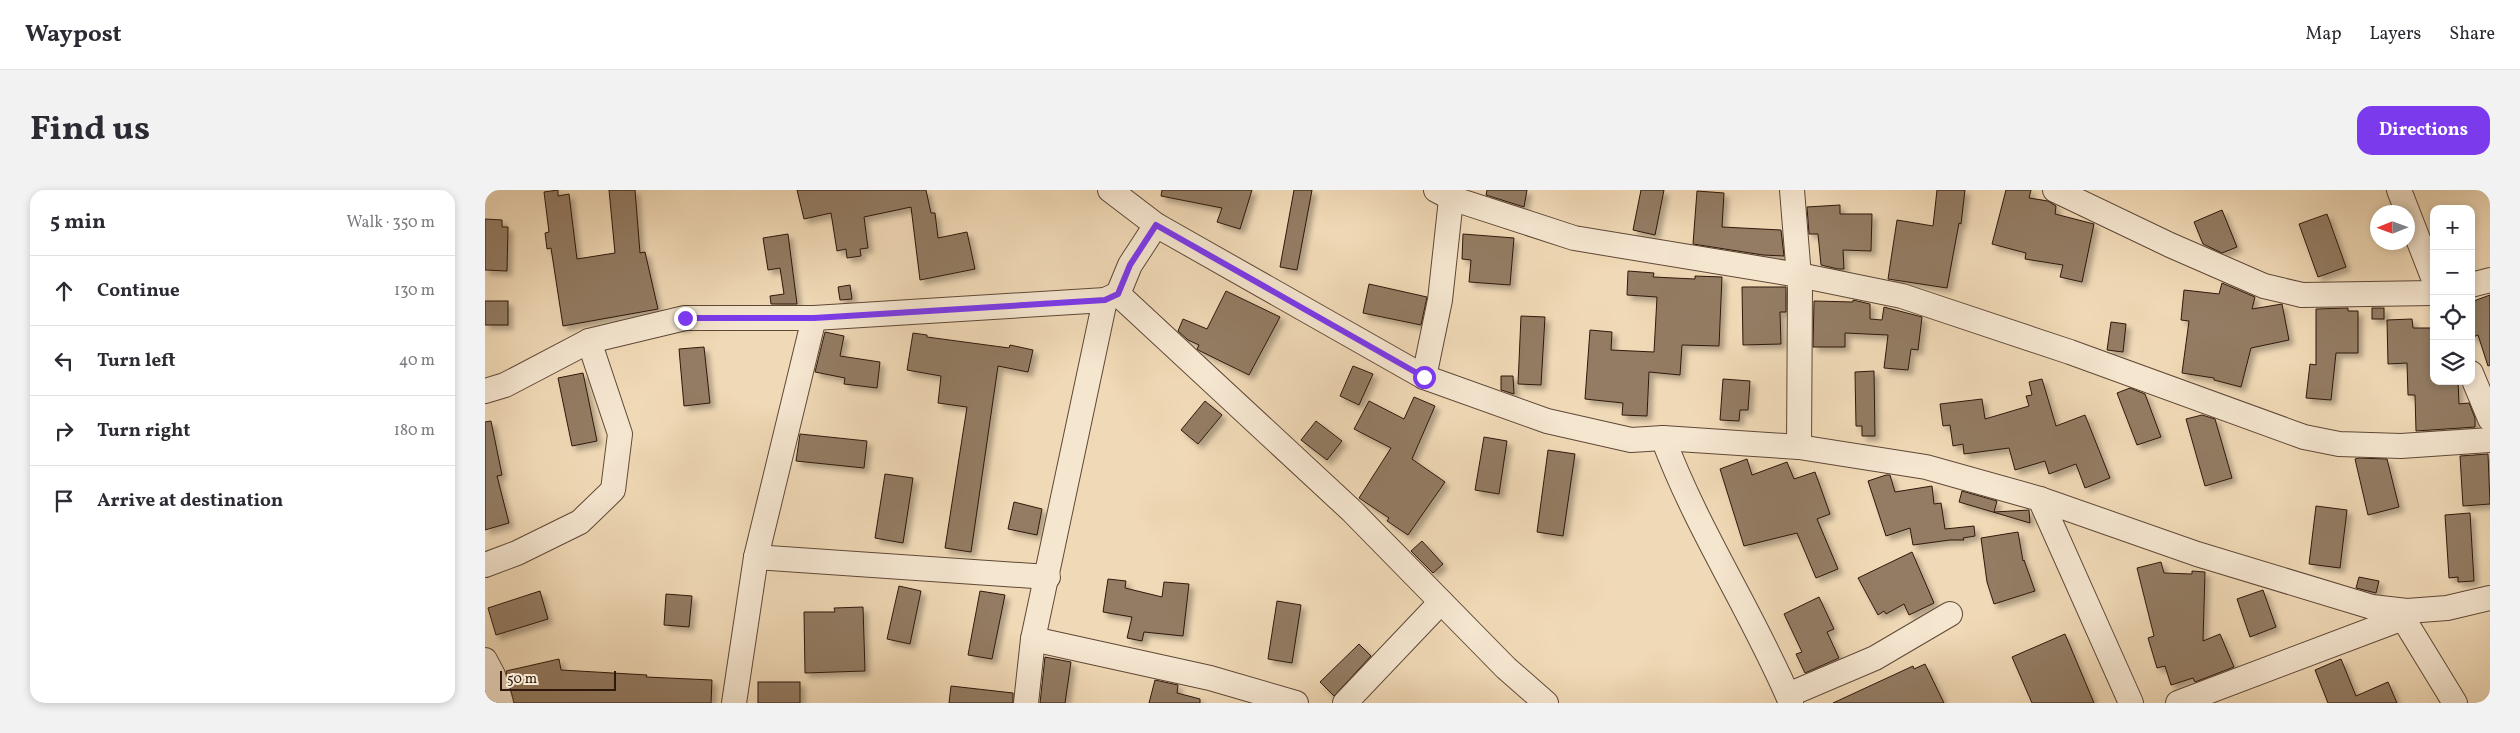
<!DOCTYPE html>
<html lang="en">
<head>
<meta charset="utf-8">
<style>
  :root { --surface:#fff; --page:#f2f2f3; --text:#2b2b33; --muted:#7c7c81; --line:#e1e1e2; --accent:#7c3aed }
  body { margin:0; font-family:Vollkorn,serif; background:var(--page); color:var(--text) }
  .controls { position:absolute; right:15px; top:15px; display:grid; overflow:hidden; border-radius:10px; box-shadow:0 2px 8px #0003 }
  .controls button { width:45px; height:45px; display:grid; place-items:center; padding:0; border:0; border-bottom:1px solid var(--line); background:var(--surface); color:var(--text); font:25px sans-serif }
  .compass { position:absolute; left:1885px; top:15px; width:45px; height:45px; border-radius:50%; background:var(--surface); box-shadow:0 2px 8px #0003; rotate:269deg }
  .scale { position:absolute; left:15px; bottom:12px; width:116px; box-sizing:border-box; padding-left:5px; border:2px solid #2f180c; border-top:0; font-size:14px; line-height:18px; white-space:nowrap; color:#2f180c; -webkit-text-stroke:4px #f5e6d0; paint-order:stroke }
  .stop { position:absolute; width:15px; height:15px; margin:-11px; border:4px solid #7c3aed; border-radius:50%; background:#fff }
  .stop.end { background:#7c3aed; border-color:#fff; box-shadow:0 1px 5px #0008 }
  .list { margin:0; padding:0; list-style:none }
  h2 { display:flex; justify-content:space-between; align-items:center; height:65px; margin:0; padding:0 20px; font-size:21px }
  h2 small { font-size:16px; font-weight:400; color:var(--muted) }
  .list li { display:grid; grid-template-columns:32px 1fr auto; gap:15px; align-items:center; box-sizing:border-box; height:70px; padding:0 20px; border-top:1px solid var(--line) }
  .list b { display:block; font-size:19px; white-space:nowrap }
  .list em { font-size:16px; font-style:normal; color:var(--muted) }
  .icon { flex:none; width:28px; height:28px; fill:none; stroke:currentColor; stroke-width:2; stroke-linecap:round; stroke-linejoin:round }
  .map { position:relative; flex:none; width:2005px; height:513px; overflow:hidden; border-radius:15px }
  header { display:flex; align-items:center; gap:30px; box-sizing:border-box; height:70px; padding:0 25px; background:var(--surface); border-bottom:1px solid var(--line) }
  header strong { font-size:24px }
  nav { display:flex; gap:28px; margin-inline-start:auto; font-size:18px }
  .intro { display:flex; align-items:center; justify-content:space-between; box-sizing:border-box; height:120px; padding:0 30px }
  h1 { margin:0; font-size:35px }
  .button { padding:12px 22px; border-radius:15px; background:var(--accent); color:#fff; font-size:18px; font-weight:700 }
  main { display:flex; gap:30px; padding:0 30px }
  aside { flex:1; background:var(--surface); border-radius:15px; box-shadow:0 2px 8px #0003 }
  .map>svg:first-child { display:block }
  .building { fill:#937c64; stroke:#2f180c; filter:url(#shadow) }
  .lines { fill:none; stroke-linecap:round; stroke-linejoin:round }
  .minor-casing { stroke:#5f4836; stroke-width:26 }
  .minor { stroke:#f5e6d0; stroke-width:24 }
  .route { stroke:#7c3aed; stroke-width:6 }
</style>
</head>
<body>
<header>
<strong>Waypost</strong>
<nav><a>Map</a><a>Layers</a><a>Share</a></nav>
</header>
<div class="intro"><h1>Find us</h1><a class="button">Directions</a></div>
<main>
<aside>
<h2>5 min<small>Walk · 350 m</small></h2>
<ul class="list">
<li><svg class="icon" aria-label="ahead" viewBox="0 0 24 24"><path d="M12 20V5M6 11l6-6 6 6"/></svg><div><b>Continue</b></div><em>130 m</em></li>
<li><svg class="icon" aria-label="left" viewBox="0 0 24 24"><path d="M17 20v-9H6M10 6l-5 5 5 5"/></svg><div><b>Turn left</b></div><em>40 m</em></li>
<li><svg class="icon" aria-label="right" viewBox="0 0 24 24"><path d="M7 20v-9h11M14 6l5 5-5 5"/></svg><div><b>Turn right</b></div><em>180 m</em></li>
<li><svg class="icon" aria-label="arrive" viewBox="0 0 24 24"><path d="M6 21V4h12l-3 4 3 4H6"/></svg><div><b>Arrive at destination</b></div></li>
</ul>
</aside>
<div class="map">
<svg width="2005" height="513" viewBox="0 0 2005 513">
  <defs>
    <filter id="shadow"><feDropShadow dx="4.5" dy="4.5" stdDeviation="2.5" flood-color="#0004"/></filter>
  </defs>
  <rect width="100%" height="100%" fill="#f0d9b6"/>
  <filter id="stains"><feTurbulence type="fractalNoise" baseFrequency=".004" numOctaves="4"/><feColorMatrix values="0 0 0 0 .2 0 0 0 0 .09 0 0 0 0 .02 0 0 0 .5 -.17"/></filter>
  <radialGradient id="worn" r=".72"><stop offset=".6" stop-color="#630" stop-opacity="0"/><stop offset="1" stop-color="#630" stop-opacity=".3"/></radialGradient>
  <!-- building -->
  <g class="building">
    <polygon points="73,0 73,6 84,4 92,69 130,63 124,0 150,0 155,63 160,62 173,119 78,136 66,58 62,59 60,43 64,42 59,2"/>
    <polygon points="312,0 441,0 446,23 450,23 453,48 482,42 490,79 435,90 426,17 379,27 383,58 375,59 376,66 362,68 361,59 352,61 346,23 319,29"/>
    <polygon points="677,0 767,0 755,39 732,32 737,18 676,6"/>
    <polygon points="809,0 827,0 812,80 795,77"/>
    <polygon points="1002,0 1042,0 1039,17 1001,5"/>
    <polygon points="1156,0 1179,0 1170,45 1148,40"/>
    <polygon points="1452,0 1480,0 1476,34 1474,33 1462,98 1403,89 1412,30 1448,36"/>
    <polygon points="1521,0 1546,0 1544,8 1563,11 1571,16 1570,24 1609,34 1597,92 1575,87 1578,75 1540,69 1541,63 1507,54"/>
    <polygon points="1212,1 1239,3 1237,37 1296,40 1299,66 1278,65 1208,54"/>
    <polygon points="1355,15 1355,24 1387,24 1386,61 1358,60 1359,79 1353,79 1336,75 1333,44 1324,44 1322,17"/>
    <polygon points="1737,20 1752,57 1737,63 1718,54 1709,32"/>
    <polygon points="1842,24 1861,77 1833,87 1814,34"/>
    <polygon points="0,29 17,30 17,37 23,37 22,81 0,80"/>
    <polygon points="303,44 312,114 286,114 285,106 299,104 295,78 283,80 278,48"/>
    <polygon points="978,44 1029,48 1025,95 984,92 986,70 977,69"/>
    <polygon points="1143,81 1169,83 1168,87 1210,89 1210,86 1237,87 1234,156 1197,155 1195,185 1164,182 1162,226 1137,225 1138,213 1100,209 1105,140 1127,142 1126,160 1169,162 1172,107 1142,105"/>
    <polygon points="1737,93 1770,107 1767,119 1797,114 1804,150 1766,158 1756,197 1729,190 1729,188 1697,183 1704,131 1696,130 1699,100 1734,104"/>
    <polygon points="884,94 942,107 936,135 878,123"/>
    <polygon points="365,95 367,109 355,110 353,97"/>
    <polygon points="1257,97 1301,97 1301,122 1295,122 1296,154 1258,155"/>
    <polygon points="741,101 795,127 764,185 715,161 712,159 714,155 703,150 693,141 698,129 722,139"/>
    <polygon points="2005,105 2005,175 2003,176 1993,145 1986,148 1986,112"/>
    <polygon points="1368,110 1385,114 1385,129 1397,130 1399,117 1437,127 1433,160 1426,159 1423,180 1399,178 1403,145 1360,143 1360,157 1328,157 1329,111 1368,112"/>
    <rect x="0" y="111" width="23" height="24"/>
    <polygon points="1863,118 1863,121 1873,121 1873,163 1851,163 1846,210 1821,208 1825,174 1831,175 1831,119"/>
    <rect x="1887" y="118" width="12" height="11"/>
    <polygon points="1036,126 1060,127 1056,195 1033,194"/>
    <polygon points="1927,129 1928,138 1949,138 1949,191 1973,191 1974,214 1984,213 1990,228 1990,237 1931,241 1930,205 1923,205 1922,173 1903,174 1902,130"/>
    <polygon points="1626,132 1641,134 1638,162 1622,160"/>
    <polygon points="340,142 359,146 355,166 395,172 392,198 359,194 360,188 330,182"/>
    <polygon points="428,143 442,145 442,147 524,158 525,155 548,160 543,182 513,176 486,362 460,358 482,217 453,213 456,186 422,180"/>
    <polygon points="219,157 225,213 199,216 194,159"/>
    <polygon points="868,176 888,184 874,215 855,206"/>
    <polygon points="1389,181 1390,246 1377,246 1377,236 1371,236 1370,182"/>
    <polygon points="98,183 112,251 87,256 73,188"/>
    <polygon points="1016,186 1028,186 1029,204 1016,200"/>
    <polygon points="1238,189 1265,191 1263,220 1255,220 1254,231 1235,230"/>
    <polygon points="1557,189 1571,236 1600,225 1625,288 1600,298 1591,274 1564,284 1560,271 1530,280 1524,258 1479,264 1478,254 1468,256 1465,235 1458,236 1455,214 1497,209 1500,229 1544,216 1541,206 1547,205 1544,192"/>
    <polygon points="1645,198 1660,204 1676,247 1652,255 1632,203"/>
    <polygon points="929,207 950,216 927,269 960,292 923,345 902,331 904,328 874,308 906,258 869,239 884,211 919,229"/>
    <polygon points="720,211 737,225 713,254 696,240"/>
    <polygon points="1717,225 1730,229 1747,288 1720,296 1701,229"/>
    <polygon points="6,231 17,285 12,286 24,333 0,340 0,232"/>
    <polygon points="831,231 857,251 842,270 816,250"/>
    <polygon points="315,244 382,251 379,278 311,271"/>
    <polygon points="999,247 1022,251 1014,304 990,300"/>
    <polygon points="1063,260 1090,264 1078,346 1052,342"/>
    <polygon points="2003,264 2005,314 1978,316 1975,266"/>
    <polygon points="1874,268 1902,269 1914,317 1883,325 1870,269"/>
    <polygon points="1262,269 1267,285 1302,272 1309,289 1330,282 1345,324 1332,329 1353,379 1331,388 1312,343 1259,356 1235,279"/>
    <polygon points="400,284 428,288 418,353 390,348"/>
    <polygon points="1401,285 1405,285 1410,302 1447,296 1449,314 1456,313 1460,339 1489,336 1490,346 1478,348 1479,350 1465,350 1428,355 1425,338 1401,346 1383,291"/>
    <polygon points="1477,301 1512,311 1509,322 1544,320 1545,333 1474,312"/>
    <polygon points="529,312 557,319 552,345 523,339"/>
    <polygon points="1831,316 1862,320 1855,378 1824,374"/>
    <polygon points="1985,323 1989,391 1973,392 1973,387 1964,388 1960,325"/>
    <polygon points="1533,342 1538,371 1539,370 1550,401 1509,414 1502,392 1496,348"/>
    <polygon points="937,351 958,374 948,383 926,361"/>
    <polygon points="1427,362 1449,413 1424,425 1419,414 1401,424 1399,421 1393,425 1373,388"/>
    <polygon points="1676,372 1679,383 1707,384 1707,381 1720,382 1718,451 1735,444 1749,477 1710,492 1708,488 1686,495 1680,476 1672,478 1663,448 1669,446 1652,378"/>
    <polygon points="1874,387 1894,391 1891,403 1871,398"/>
    <polygon points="623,389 641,391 640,398 677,407 679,392 704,394 698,446 659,442 657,451 642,448 647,427 618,422"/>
    <polygon points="414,396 436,401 425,454 402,449"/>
    <polygon points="1778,400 1791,437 1765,447 1752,409"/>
    <polygon points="55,401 63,429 11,445 3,418"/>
    <polygon points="495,401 520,405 507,469 483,465"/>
    <polygon points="181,404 207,406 204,437 179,435"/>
    <polygon points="1334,407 1349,439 1342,442 1354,468 1320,483 1311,464 1317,462 1299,424"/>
    <polygon points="792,411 816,415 807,473 783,469"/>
    <polygon points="378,417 380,481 320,483 319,422 350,422 349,418"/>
    <polygon points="1580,444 1609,513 1547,513 1527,467"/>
    <polygon points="874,454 886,466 849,506 835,492"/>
    <polygon points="560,467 586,472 580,513 555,513"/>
    <polygon points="74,469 76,480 162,485 161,487 227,490 226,513 29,513 21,481"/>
    <polygon points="1856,469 1871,506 1903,492 1912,513 1843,513 1830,480"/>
    <polygon points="1440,474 1459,513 1348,513 1428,476 1429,479"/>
    <polygon points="670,490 693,495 692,503 715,509 715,513 664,513"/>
    <rect x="273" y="492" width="42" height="21"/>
    <polygon points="466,496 528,503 528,513 464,513"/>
  </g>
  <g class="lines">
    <defs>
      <g id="minor">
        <polyline points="625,0 671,35 939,187 1062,231 1146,250 1178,248 1314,257 1441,277 1555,309 1712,364 1887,417 1922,421 1962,418 2005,408"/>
        <polyline points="951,0 966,8 1089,48 1314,85 1417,106 1585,162 1819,247 1854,254 1916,256 2005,250"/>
        <polyline points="1307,0 1315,99 1314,257"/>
        <polyline points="1570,0 1685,55 1779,96 1817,105 1949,103"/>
        <polyline points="1914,0 1949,90"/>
        <polyline points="671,35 645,75 633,104 867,321 1021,478 1061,513"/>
        <polyline points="1986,95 2005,90"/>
        <polyline points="1986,183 2005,229"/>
        <polyline points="939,187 955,110 967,0"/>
        <polyline points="0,201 20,195 104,151 200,128 329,128 620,110"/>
        <path d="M1178,248C1212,340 1268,423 1306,513"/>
        <polyline points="1555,309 1646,513"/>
        <polyline points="271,367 563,387"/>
        <polyline points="0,375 32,363 95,332 128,300 135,244 104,151"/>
        <polyline points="1918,428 1970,513"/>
        <polyline points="548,449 725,488 811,513"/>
        <polyline points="0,470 8,485 16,513"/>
        <polyline points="1303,505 1390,468 1465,424"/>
        <polyline points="249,513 271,367 329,128"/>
        <polyline points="541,513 548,449 620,110 633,104"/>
        <polyline points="860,513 956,412"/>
        <polyline points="1693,513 1918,428 1922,421"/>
      </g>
    </defs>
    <!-- minor casing -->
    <use href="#minor" class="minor-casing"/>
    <!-- minor -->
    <use href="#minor" class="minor"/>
  </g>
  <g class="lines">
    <!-- route -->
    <polyline class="route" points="200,128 329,128 620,110 633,104 645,75 671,35 939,187"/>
  </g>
  <rect width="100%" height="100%" filter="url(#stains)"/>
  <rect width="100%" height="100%" fill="url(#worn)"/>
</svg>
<div class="controls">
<button>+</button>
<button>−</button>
<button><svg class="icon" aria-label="locate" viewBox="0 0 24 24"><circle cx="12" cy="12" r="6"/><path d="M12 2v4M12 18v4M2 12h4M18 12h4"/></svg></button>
<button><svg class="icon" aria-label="layers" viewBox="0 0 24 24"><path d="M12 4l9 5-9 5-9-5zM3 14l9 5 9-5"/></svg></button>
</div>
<svg class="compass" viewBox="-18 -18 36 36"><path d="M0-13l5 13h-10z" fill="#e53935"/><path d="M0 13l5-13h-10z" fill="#7c7c81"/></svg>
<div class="scale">50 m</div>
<div class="stop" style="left:939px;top:187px"></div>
<div class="stop end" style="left:200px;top:128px"></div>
</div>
</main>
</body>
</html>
